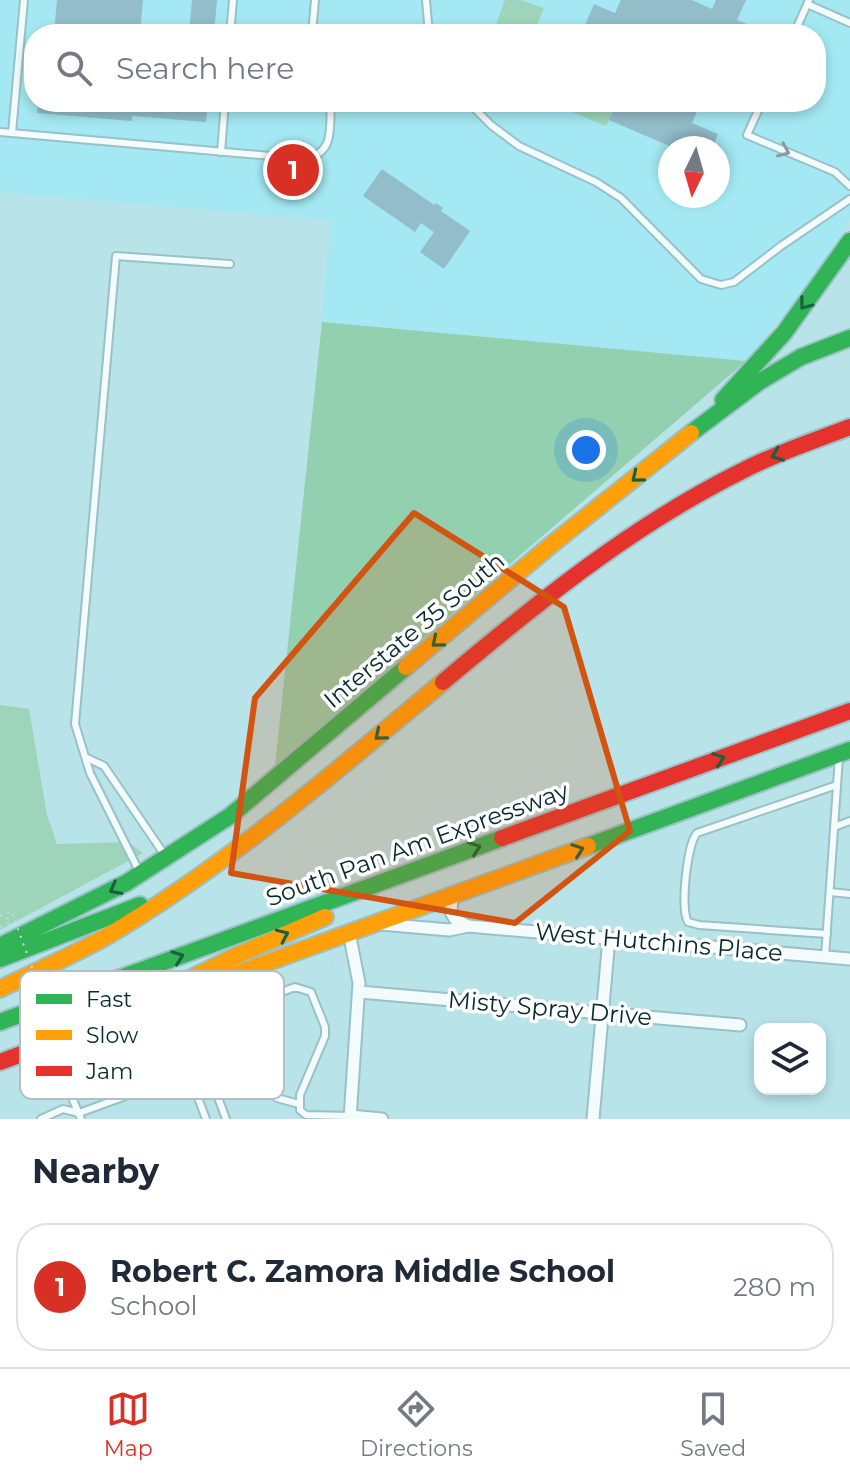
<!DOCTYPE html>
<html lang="en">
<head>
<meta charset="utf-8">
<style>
  :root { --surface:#fff; --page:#f2f2f3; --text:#1f2937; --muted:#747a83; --line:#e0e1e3; --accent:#d93025 }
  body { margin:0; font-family:Montserrat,sans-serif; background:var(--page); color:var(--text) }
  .controls { position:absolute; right:24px; bottom:24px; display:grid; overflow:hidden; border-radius:16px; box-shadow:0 4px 12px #0003 }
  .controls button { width:72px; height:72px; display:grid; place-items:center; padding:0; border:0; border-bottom:2px solid var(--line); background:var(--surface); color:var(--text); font:40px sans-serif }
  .compass { position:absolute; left:658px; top:136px; width:72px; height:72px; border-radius:50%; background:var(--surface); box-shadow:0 4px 12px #0003; rotate:185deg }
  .you { position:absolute; left:586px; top:450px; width:28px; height:28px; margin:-20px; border:6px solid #fff; border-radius:50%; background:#1a73e8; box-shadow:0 0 0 12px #1a73e833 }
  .badge { display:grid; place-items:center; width:52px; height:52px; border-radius:50%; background:var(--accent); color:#fff; font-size:26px; font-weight:700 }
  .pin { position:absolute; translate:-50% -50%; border:4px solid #fff; box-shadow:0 2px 8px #0006 }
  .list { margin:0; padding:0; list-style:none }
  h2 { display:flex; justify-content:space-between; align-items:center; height:104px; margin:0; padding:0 32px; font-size:34px }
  h2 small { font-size:26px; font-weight:400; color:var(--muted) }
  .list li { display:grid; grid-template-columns:52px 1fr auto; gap:24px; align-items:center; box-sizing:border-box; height:128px; margin:0 16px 16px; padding:0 16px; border:2px solid var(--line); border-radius:32px }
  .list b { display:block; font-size:30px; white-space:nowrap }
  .list p { margin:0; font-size:26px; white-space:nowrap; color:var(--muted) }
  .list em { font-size:26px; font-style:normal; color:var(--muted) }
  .icon { flex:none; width:44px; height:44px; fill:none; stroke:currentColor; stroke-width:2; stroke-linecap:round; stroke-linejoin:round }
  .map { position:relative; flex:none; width:850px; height:1119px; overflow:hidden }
  .search { position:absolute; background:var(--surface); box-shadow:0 4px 12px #0003; left:24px; right:24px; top:24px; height:88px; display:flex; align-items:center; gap:20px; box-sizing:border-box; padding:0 28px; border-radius:32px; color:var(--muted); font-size:30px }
  .sheet { height:248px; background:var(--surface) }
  nav { display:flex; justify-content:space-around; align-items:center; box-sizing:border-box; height:112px; border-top:2px solid var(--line); background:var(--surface); font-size:22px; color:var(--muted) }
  nav a { display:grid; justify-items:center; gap:4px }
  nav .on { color:var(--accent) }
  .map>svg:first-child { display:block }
  .built { fill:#a3e8f2; fill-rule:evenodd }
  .green { fill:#9ed5ba }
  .forest { fill:#92d0af }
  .building { fill:#93bdc9 }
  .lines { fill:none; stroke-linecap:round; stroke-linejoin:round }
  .lane-casing { stroke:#99c1c6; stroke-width:10 }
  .street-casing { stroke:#99c1c6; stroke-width:15 }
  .fast-casing { stroke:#99c1c6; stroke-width:20 }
  .slow-casing { stroke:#99c1c6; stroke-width:20 }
  .jam-casing { stroke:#99c1c6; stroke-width:20 }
  .path { stroke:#cad8da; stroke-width:2; stroke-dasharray:2 6; stroke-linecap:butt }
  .lane { stroke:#f4fbfc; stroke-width:6 }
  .street { stroke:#f4fbfc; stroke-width:11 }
  .fast { stroke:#30b455; stroke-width:16 }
  .slow { stroke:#ff9f0a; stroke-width:16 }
  .jam { stroke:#e5322d; stroke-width:16 }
  .path-bridge { stroke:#cad8da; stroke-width:2; stroke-dasharray:2 6; stroke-linecap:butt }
  .oneway { stroke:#899da0 }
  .oneway2 { stroke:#17613e }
  .marked { fill:#d25410; fill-opacity:0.2; stroke:#d25410; stroke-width:6; stroke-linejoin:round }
  .labels { text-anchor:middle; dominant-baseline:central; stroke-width:7; stroke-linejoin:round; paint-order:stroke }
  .street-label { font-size:24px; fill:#072a2f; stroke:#fff }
  .key { fill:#fff; stroke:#b5bfc1; stroke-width:2 }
  .key-label { font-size:22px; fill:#072a2f }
</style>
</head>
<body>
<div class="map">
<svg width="850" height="1119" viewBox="0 0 850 1119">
  <rect width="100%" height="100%" fill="#b7e3e9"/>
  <!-- built -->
  <path class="built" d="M0,0H850V218L814,278L746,361L322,322L331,220L0,192ZM34,34H816V102H34ZM670,148H718V196H670Z"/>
  <!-- green -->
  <g class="green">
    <polygon points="505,0 520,0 544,8 533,34 493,33"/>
    <polygon points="577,102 592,102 613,111 606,126 572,112"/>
    <polygon points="0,705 29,709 47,815 57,844 128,842 143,853 0,930"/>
  </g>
  <!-- forest -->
  <polygon class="forest" points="322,322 746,361 275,766"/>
  <!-- building -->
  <g class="building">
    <polygon points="57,0 143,0 140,34 54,34"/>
    <polygon points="192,0 217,0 214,34 189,34"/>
    <polygon points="621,0 692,0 712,9 716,0 746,0 737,20 771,34 591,34 583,30 594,4 615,13"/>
    <polygon points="38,102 208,102 206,122 132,116 132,121 37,113"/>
    <polygon points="617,102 644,102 668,112 672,102 701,102 692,123 718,134 712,148 674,148 609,120"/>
    <polygon points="382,169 434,205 436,203 443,208 441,211 470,231 444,269 420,252 434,232 421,223 415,232 363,196"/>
  </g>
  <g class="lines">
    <defs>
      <g id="lane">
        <polyline points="426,0 429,34"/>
        <polyline points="807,4 850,23"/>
        <polyline points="230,34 233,0"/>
        <polyline points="312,34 315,0"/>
        <polyline points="794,34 809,0"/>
        <polyline points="468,102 491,125 519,146 596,182 621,198 701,279 721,285 734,282 781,246 850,199"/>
        <polyline points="762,102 747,135 835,172 850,186"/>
        <path d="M0,132L304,159C336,153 329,128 331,102"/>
        <polyline points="12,133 24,0"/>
        <polyline points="221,152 225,102"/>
        <polyline points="87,758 104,766 166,857"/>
        <polyline points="834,827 850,821"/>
        <polyline points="139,871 90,773 75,724 116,256 230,264"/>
        <polyline points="830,892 850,894"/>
        <path d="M827,934L699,925L688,922C680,909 687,844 697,833L837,785"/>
        <polyline points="825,957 839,757"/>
        <polyline points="189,996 202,1005 211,1017 221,1025 245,1016 258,1001 295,987 311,992 325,1027 325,1036 300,1095 300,1110 306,1115 350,1116"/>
        <polyline points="238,1019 268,1091"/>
        <polyline points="218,1021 219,997 226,982"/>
        <polyline points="189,1074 206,1119"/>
        <polyline points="212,1081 226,1119"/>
        <polyline points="277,1098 299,1104"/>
        <polyline points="41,1119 63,1109 79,1113 203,1068 219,1057 222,1036 221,1025"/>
        <polyline points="81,1119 70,1093 77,1081 201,1036"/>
      </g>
      <g id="street">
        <polyline points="452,896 451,912 455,919 468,926"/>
        <polyline points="381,924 449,930 468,926 850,959"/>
        <polyline points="349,932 359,983 350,1119"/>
        <polyline points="359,992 740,1025"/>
        <polyline points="350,1116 382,1119"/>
        <polyline points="593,1119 609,938"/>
      </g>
      <g id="fast">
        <polyline points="723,400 784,333 850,241"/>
        <polyline points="691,433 759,382 801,357 850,338"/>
        <polyline points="588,846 850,750"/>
        <polyline points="0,946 126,883 230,816 406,667"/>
        <polyline points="0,959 140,905"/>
        <polyline points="0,1022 502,838"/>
      </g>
      <g id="slow">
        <polyline points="406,667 551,545 691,433"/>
        <path d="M0,989C36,971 74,955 109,935C230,863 335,772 443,682"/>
        <polyline points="170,998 588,846"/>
        <polyline points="87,1030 240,954 325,917"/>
      </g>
      <g id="jam">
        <path d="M443,682C537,603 631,526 742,471C776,453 814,441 850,427"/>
        <polyline points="502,838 850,711"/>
        <polyline points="0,1062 96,1026"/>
      </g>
    </defs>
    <!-- lane casing -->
    <use href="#lane" class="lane-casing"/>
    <!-- street casing -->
    <use href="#street" class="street-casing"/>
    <!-- fast casing -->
    <use href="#fast" class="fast-casing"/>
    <!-- slow casing -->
    <use href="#slow" class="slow-casing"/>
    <!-- jam casing -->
    <use href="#jam" class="jam-casing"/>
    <!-- path -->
    <g class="path">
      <polyline points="0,916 12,911 13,916 0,921"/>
      <polyline points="315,960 333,962 344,959"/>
      <polyline points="228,996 235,993 238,988"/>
      <polyline points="103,1039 192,1009"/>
      <polyline points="2,1076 8,1093 69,1071 68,1065 66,1066"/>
    </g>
    <!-- lane -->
    <use href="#lane" class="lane"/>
    <!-- street -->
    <use href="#street" class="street"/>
    <!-- fast -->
    <use href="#fast" class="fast"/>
    <!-- slow -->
    <use href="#slow" class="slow"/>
    <!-- jam -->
    <use href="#jam" class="jam"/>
    <!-- path-bridge -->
    <polyline class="path-bridge" points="0,927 15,921 66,1061 9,1081 11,1086 66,1066"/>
  </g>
  <!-- one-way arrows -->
  <defs><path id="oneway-chevron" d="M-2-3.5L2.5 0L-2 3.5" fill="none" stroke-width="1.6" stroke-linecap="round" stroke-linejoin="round" transform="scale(2)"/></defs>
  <use class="oneway" href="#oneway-chevron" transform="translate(784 151) rotate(23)"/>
  <g class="oneway2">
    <use href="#oneway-chevron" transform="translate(805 304) rotate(127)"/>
    <use href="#oneway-chevron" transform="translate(777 455) rotate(158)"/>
    <use href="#oneway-chevron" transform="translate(637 477) rotate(141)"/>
    <use href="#oneway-chevron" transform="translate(437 642) rotate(140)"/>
    <use href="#oneway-chevron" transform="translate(380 735) rotate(140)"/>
    <use href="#oneway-chevron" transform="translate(719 759) rotate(-20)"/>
    <use href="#oneway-chevron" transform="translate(475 848) rotate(-20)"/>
    <use href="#oneway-chevron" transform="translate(578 850) rotate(-20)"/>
    <use href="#oneway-chevron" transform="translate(115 889) rotate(152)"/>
    <use href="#oneway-chevron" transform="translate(283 935) rotate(-24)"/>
    <use href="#oneway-chevron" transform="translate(178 957) rotate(-20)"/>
  </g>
  <!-- marked area -->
  <path class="marked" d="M414,513L564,607L630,831L515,923L231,873L255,698Z"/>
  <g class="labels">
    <!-- street labels -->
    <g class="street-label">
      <text transform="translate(414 630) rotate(-40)">Interstate 35 South</text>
      <text transform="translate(417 844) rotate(-20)">South Pan Am Expressway</text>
      <text transform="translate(659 942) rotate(5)">West Hutchins Place</text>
      <text transform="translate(550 1008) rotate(5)">Misty Spray Drive</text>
    </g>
  </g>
  <!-- legend -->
  <rect x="20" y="971" width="264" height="128" rx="12" class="key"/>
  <rect x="36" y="994" width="36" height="10" fill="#30b455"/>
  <rect x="36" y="1030" width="36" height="10" fill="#ff9f0a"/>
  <rect x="36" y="1066" width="36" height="10" fill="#e5322d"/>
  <g class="key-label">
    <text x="86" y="1007">Fast</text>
    <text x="86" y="1043">Slow</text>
    <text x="86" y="1079">Jam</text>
  </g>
</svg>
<div class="controls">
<button><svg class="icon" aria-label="layers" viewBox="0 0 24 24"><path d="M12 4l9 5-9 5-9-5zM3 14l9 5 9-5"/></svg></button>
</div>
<svg class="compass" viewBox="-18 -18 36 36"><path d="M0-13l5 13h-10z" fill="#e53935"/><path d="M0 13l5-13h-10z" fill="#747a83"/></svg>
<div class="you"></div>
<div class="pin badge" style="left:293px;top:170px">1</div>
<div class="search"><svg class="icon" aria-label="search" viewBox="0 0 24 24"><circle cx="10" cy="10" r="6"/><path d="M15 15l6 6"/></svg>Search here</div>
</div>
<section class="sheet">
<h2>Nearby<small></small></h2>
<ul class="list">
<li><span class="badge">1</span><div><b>Robert C. Zamora Middle School</b><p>School</p></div><em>280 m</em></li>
</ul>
</section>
<nav>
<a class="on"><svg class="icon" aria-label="map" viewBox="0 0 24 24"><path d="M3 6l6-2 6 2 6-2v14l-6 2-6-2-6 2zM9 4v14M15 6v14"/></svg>Map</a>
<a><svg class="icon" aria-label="directions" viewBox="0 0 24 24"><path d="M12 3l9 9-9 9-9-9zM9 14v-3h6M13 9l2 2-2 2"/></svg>Directions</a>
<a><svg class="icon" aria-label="saved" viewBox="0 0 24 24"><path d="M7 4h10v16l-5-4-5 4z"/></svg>Saved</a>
</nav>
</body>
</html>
